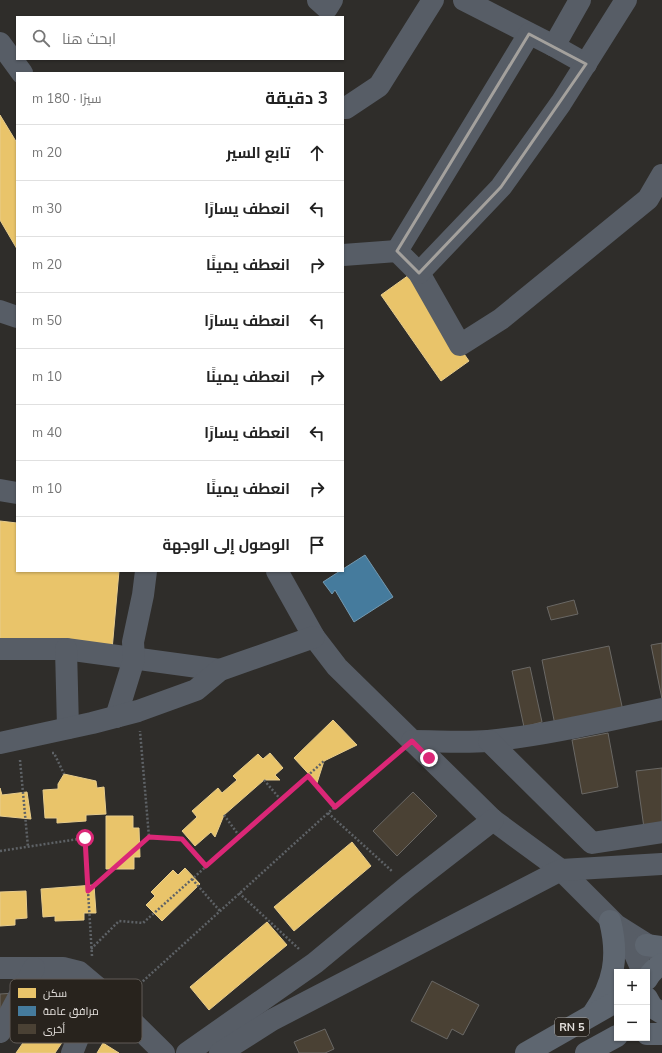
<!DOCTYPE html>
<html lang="ar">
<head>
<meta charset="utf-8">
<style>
  :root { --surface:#fff; --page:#f2f2f2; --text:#222; --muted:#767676; --line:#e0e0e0 }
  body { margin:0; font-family:"Nunito Sans",Cairo,sans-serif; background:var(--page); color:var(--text); direction:rtl }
  .controls { position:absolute; right:12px; bottom:12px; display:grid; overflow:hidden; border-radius:0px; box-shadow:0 1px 3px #0004 }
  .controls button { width:36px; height:36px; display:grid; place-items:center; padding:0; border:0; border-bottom:1px solid var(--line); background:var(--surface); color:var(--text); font:20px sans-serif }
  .stop { position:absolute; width:12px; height:12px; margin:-9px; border:3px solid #db2777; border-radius:50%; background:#fff }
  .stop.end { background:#db2777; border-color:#fff; box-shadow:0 1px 4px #0008 }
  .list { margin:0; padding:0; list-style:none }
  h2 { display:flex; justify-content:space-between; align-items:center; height:52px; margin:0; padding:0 16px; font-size:17px }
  h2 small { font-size:13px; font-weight:400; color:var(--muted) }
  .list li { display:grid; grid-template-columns:26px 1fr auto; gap:12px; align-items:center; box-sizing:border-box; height:56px; padding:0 16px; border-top:1px solid var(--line) }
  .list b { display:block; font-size:15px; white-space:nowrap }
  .list em { font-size:13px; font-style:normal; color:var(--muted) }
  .icon { flex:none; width:22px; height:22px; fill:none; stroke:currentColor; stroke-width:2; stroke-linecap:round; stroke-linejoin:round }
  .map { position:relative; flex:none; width:662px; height:1053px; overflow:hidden; direction:ltr }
  .search { position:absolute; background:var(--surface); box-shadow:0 1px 3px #0004; left:16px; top:16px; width:328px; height:44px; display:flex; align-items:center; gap:10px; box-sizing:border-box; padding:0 14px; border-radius:0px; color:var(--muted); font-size:15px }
  .panel { position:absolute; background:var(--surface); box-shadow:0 1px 3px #0004; left:16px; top:72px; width:328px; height:500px; border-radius:0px; direction:rtl }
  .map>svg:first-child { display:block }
  .homes { fill:#e9c46a; stroke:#e7cc8c }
  .public { fill:#457b9d; stroke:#7499b0 }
  .building { fill:#4a4134; stroke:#6a6865 }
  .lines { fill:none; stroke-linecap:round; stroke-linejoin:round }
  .path { stroke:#5e6266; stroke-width:2.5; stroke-dasharray:2 2; stroke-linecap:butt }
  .minor { stroke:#575d66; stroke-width:22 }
  .major { stroke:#5e6670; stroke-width:22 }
  .route { stroke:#db2777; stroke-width:5 }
  .marked { fill:none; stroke:#a4a19d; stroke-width:3; stroke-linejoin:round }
  .labels { text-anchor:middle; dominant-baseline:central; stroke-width:4; stroke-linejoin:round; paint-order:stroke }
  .shield { fill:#28231d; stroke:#aba7a2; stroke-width:1 }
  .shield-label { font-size:11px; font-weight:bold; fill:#e3dfdb }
  .key { fill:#28231d; stroke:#605b56; stroke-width:1 }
  .key-label { font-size:11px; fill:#e3dfdb }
</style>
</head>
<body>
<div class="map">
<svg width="662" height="1053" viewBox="0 0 662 1053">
  <rect width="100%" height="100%" fill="#2f2d2a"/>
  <!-- homes -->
  <g class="homes">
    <polygon points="0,115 17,143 17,249 0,220"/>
    <polygon points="409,275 469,361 441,381 381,295"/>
    <polygon points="0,521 17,523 17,571 119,571 112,650 0,640"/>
    <polygon points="333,720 357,745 324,761 317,783 294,758"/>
    <polygon points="270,753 283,768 275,775 280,780 264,780 224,815 215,837 211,832 195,846 182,831 197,817 192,811 218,788 222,793 237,780 233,776 258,754 263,759"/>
    <polygon points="64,774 96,781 97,788 104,787 106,814 86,815 86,821 57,823 57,818 45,818 43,790 58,789 58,784"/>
    <polygon points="0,788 2,795 27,792 31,819 0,816"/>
    <polygon points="106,816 133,816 133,828 139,828 140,857 134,857 134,869 106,869"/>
    <polygon points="352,842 371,866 294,931 274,907"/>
    <polygon points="185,868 200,884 162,921 146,905 155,896 151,892 173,870 178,875"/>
    <polygon points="94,885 96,913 84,913 84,920 55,921 55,916 43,917 41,889"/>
    <polygon points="26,891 27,918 15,919 15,925 0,926 0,892"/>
    <polygon points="267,922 287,945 209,1010 190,987"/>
    <polygon points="51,1002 77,1020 55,1053 16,1053"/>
    <polygon points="103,1043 119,1053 97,1053"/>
  </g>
  <!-- public -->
  <polygon class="public" points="365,555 393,597 354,622 335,590 332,594 323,582 340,571 343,571 343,569"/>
  <!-- building -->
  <g class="building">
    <polygon points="574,600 578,614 551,620 547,607"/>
    <polygon points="662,643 662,699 651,645"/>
    <polygon points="609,646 623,711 555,725 542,660"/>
    <polygon points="530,667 542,722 524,727 512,671"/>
    <polygon points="608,733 618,787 582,794 572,740"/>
    <polygon points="662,768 662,825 644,828 636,771"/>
    <polygon points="413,792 437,816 397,856 373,831"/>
    <polygon points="432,981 479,1005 463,1035 452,1029 447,1039 411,1021"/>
    <polygon points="15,993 0,1018 0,994"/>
    <polygon points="325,1029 334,1049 325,1053 299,1053 294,1042"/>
  </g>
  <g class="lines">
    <!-- path -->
    <g class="path">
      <polyline points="52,753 54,753 64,774"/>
      <polyline points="20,760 28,847"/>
      <polyline points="308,776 335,807"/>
      <polyline points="264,780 281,800"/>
      <polyline points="328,813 393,872"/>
      <polyline points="224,815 240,837"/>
      <polyline points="149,837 182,839 207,866"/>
      <polyline points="0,851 85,838 88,891"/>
      <polyline points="192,879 220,911"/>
      <polyline points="239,893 299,949"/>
      <polyline points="91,949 119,921 143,923 324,761"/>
      <polyline points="92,956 88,891 149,837 140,731"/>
      <polyline points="131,992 328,813 397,754"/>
    </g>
    <!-- minor -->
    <g class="minor">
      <polyline points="318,0 327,8 332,0"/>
      <polyline points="464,0 554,46 586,64"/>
      <polyline points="0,43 22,73"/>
      <polyline points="554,46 580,0"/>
      <polyline points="343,108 346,108 379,86 433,0"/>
      <polyline points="397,251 529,34"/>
      <polyline points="343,255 397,251 419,273 460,345 501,319 648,199 662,175"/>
      <polyline points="419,273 501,187 561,103 626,0"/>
      <polyline points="0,311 17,317"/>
      <polyline points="0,490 17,493"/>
      <polyline points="277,571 314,637 337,667 493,820 561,870 616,925 662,954"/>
      <polyline points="0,649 66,649 220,670"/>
      <polyline points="66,649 68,728"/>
      <polyline points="116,717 134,659 133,642 143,595 146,571"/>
      <path d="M412,741C438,741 463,743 488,741C547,735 605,721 662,709"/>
      <polyline points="489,741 592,843 662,832"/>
      <polyline points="0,743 92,723 138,711 196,690 220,670 314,637"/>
      <polyline points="620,931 635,954 643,972"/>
      <polyline points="0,968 63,968 79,972 98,988 164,1053"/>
      <polyline points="0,1032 34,968"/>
      <polyline points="72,1053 98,988"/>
      <polyline points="187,1053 315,963 408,886 493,820"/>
      <polyline points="220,1053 272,1020 561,870 662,864"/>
    </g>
    <!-- major -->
    <g class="major">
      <polyline points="646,945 662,947"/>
      <path d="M647,979C651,972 655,968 662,964"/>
      <polyline points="647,998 652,1007 662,1013"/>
      <path d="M593,1014C614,983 619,957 610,921"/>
      <polyline points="647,1034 662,1034"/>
      <polyline points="526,1053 617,1001"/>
      <polyline points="586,1053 617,1036"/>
    </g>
  </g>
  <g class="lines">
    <!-- route -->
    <polyline class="route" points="85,838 88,891 149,837 182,839 206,866 308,776 335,807 412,741 429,758"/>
  </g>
  <!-- marked area -->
  <path class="marked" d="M529,34L586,64L501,187L419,273L397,251Z"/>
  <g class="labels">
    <!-- shield labels -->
    <rect class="shield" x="555" y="1018" width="34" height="18" rx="3"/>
    <g class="shield-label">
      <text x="572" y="1027">RN 5</text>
    </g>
  </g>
  <!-- legend -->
  <rect x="10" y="979" width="132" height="64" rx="6" class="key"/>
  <rect x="18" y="988" width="18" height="10" fill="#e9c46a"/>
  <rect x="18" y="1006" width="18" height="10" fill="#457b9d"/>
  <rect x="18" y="1024" width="18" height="10" fill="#4a4134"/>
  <g class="key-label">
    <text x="43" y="997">سكن</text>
    <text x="43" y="1015">مرافق عامة</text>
    <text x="43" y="1033">أخرى</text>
  </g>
</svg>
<div class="controls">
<button>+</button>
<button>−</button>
</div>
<div class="stop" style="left:85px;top:838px"></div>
<div class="stop end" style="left:429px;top:758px"></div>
<div class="search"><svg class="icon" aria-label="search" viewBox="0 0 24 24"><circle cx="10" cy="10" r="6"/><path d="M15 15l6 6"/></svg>ابحث هنا</div>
<section class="panel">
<h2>3 دقيقة<small>سيرًا · 180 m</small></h2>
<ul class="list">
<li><svg class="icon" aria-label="ahead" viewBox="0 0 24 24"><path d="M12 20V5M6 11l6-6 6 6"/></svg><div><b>تابع السير</b></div><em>20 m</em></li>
<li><svg class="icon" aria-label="left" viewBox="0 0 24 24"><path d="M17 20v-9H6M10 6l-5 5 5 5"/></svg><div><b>انعطف يسارًا</b></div><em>30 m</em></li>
<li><svg class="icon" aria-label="right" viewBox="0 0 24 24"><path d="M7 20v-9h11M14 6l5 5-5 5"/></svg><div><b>انعطف يمينًا</b></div><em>20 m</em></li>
<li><svg class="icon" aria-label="left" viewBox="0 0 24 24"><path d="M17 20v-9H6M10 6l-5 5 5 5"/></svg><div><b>انعطف يسارًا</b></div><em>50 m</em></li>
<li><svg class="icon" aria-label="right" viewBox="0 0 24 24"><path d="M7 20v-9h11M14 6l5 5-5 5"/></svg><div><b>انعطف يمينًا</b></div><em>10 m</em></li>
<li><svg class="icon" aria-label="left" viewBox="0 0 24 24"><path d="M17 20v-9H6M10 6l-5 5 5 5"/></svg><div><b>انعطف يسارًا</b></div><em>40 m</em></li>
<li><svg class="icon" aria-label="right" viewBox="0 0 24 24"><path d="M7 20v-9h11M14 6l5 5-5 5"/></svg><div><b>انعطف يمينًا</b></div><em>10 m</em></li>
<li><svg class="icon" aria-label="arrive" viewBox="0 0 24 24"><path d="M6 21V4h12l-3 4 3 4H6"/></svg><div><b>الوصول إلى الوجهة</b></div></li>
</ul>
</section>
</div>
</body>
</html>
